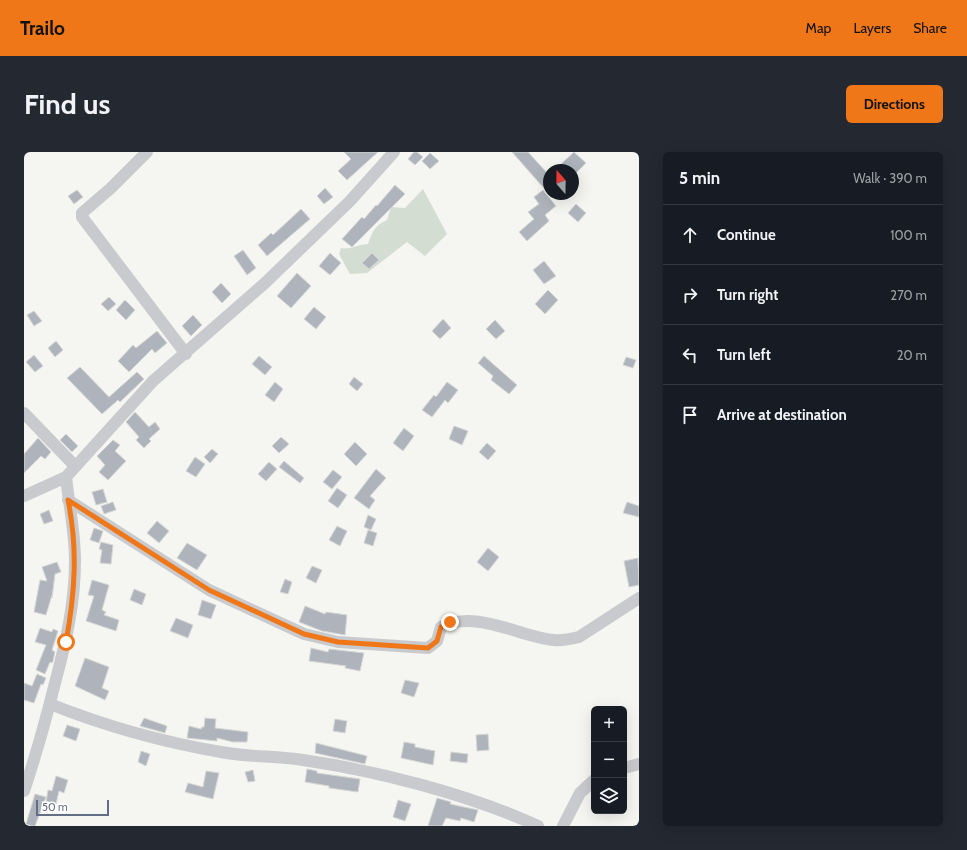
<!DOCTYPE html>
<html lang="en">
<head>
<meta charset="utf-8">
<style>
  :root { --surface:#171b24; --page:#242831; --text:#f1f3f6; --muted:#9ea1a6; --line:#363941; --accent:#ef7718 }
  body { margin:0; font-family:Cabin,sans-serif; background:var(--page); color:var(--text) }
  .controls { position:absolute; right:12px; bottom:12px; display:grid; overflow:hidden; border-radius:6px; box-shadow:0 4px 16px #0002 }
  .controls button { width:36px; height:36px; display:grid; place-items:center; padding:0; border:0; border-bottom:1px solid var(--line); background:var(--surface); color:var(--text); font:20px sans-serif }
  .compass { position:absolute; left:519px; top:12px; width:36px; height:36px; border-radius:50%; background:var(--surface); box-shadow:0 4px 16px #0002; rotate:340deg }
  .scale { position:absolute; left:12px; bottom:10px; width:73px; box-sizing:border-box; padding-left:4px; border:2px solid #626e85; border-top:0; font-size:11px; line-height:14px; white-space:nowrap; color:#626e85; -webkit-text-stroke:3px #fff; paint-order:stroke }
  .stop { position:absolute; width:12px; height:12px; margin:-9px; border:3px solid #ef7718; border-radius:50%; background:#fff }
  .stop.end { background:#ef7718; border-color:#fff; box-shadow:0 1px 4px #0008 }
  .list { margin:0; padding:0; list-style:none }
  h2 { display:flex; justify-content:space-between; align-items:center; height:52px; margin:0; padding:0 16px; font-size:17px }
  h2 small { font-size:13px; font-weight:400; color:var(--muted) }
  .list li { display:grid; grid-template-columns:26px 1fr auto; gap:12px; align-items:center; box-sizing:border-box; height:60px; padding:0 16px; border-top:1px solid var(--line) }
  .list b { display:block; font-size:15px; white-space:nowrap }
  .list em { font-size:13px; font-style:normal; color:var(--muted) }
  .icon { flex:none; width:22px; height:22px; fill:none; stroke:currentColor; stroke-width:2; stroke-linecap:round; stroke-linejoin:round }
  .map { position:relative; flex:none; width:615px; height:674px; overflow:hidden; border-radius:6px }
  header { display:flex; align-items:center; gap:24px; box-sizing:border-box; height:56px; padding:0 20px; background:var(--accent); color:#111 }
  header strong { font-size:19px }
  nav { display:flex; gap:22px; margin-inline-start:auto; font-size:14px }
  .intro { display:flex; align-items:center; justify-content:space-between; box-sizing:border-box; height:96px; padding:0 24px }
  h1 { margin:0; font-size:28px }
  .button { padding:10px 18px; border-radius:6px; background:var(--accent); color:#111; font-size:14px; font-weight:700 }
  main { display:flex; gap:24px; padding:0 24px }
  aside { flex:1; background:var(--surface); border-radius:6px; box-shadow:0 4px 16px #0002 }
  .map>svg:first-child { display:block }
  .green { fill:#d4ddd2 }
  .building { fill:#afb4bc; stroke:#d6d7d4 }
  .lines { fill:none; stroke-linecap:round; stroke-linejoin:round }
  .minor { stroke:#c8cace; stroke-width:12 }
  .route { stroke:#ef7718; stroke-width:5 }
</style>
</head>
<body>
<header>
<strong>Trailo</strong>
<nav><a>Map</a><a>Layers</a><a>Share</a></nav>
</header>
<div class="intro"><h1>Find us</h1><a class="button">Directions</a></div>
<main>
<div class="map">
<svg width="615" height="674" viewBox="0 0 615 674">
  <rect width="100%" height="100%" fill="#f5f6f1"/>
  <!-- green -->
  <path class="green" d="M399,37L423,82L401,104L383,90L343,121L326,122L315,102L317,96C327,98 334,92 344,92C348,80 351,73 363,68L367,55L381,56Z"/>
  <!-- building -->
  <g class="building">
    <polygon points="320,0 354,0 323,28 314,19 327,7"/>
    <polygon points="390,0 393,0 399,5 391,13 384,7"/>
    <polygon points="488,0 504,0 525,23 525,42"/>
    <polygon points="550,0 562,11 549,24 549,18 544,18 537,12"/>
    <polygon points="406,1 415,9 406,17 398,9"/>
    <polygon points="371,33 381,42 328,95 318,87 338,65 340,67 352,53 353,54"/>
    <polygon points="301,36 309,45 300,52 293,44"/>
    <polygon points="53,38 59,45 50,52 44,44"/>
    <polygon points="519,38 532,54 521,63 525,69 503,89 495,80 510,67 504,60 515,52 510,45"/>
    <polygon points="552,52 562,61 554,70 544,61"/>
    <polygon points="277,57 286,67 243,104 234,93 247,81 249,83"/>
    <polygon points="219,98 232,116 223,123 210,104"/>
    <polygon points="306,101 317,111 306,123 295,114"/>
    <polygon points="348,101 355,108 345,117 338,111"/>
    <polygon points="520,109 532,124 520,132 509,118"/>
    <polygon points="273,121 287,134 267,156 253,144"/>
    <polygon points="197,131 207,142 198,151 188,140"/>
    <polygon points="524,138 534,148 521,162 511,152"/>
    <polygon points="85,145 92,152 84,159 77,152"/>
    <polygon points="101,148 111,158 102,168 92,158"/>
    <polygon points="290,155 302,165 292,177 280,167"/>
    <polygon points="10,159 18,169 10,174 3,163"/>
    <polygon points="169,163 178,173 167,184 158,174"/>
    <polygon points="419,167 427,176 416,187 408,179"/>
    <polygon points="471,168 481,179 472,187 462,177"/>
    <polygon points="133,179 143,191 131,201 128,197 105,220 94,209 109,193 112,196"/>
    <polygon points="32,189 39,198 31,205 24,196"/>
    <polygon points="10,203 19,214 11,220 2,210"/>
    <polygon points="235,204 248,215 241,223 228,212"/>
    <polygon points="460,204 493,233 485,242 467,228 469,224 454,211"/>
    <polygon points="602,205 612,208 609,216 599,213"/>
    <polygon points="56,215 85,245 113,220 120,227 96,250 94,248 78,262 43,226"/>
    <polygon points="330,225 339,232 333,239 325,232"/>
    <polygon points="251,230 259,237 250,250 241,243"/>
    <polygon points="423,230 434,238 424,251 421,248 408,265 398,258 410,243 412,245"/>
    <polygon points="111,260 125,275 131,270 136,277 125,287 127,289 120,296 112,288 115,285 102,270"/>
    <polygon points="430,274 444,279 438,293 425,287"/>
    <polygon points="380,276 390,284 379,299 369,291"/>
    <polygon points="42,282 54,294 48,300 36,288"/>
    <polygon points="257,285 265,292 255,301 248,294"/>
    <polygon points="14,286 27,300 21,307 17,304 0,321 0,302"/>
    <polygon points="89,288 96,293 91,299 102,309 84,328 75,320 81,313 73,304"/>
    <polygon points="331,290 343,302 332,314 320,302"/>
    <polygon points="463,291 472,299 464,308 455,300"/>
    <polygon points="188,297 194,302 186,311 180,305"/>
    <polygon points="171,305 181,312 172,325 162,319"/>
    <polygon points="260,309 280,326 276,331 255,315"/>
    <polygon points="245,310 253,317 242,329 234,322"/>
    <polygon points="352,317 362,326 346,344 351,348 345,357 330,346"/>
    <polygon points="309,318 318,325 308,337 299,330"/>
    <polygon points="313,336 323,343 314,356 304,349"/>
    <polygon points="79,337 83,350 72,353 68,340"/>
    <polygon points="89,350 92,358 80,362 77,354"/>
    <polygon points="603,350 615,354 615,365 599,361"/>
    <polygon points="25,358 29,369 20,372 16,362"/>
    <polygon points="344,363 352,367 347,378 340,375"/>
    <polygon points="133,369 145,379 135,391 123,381"/>
    <polygon points="313,374 323,379 316,394 305,388"/>
    <polygon points="70,376 79,379 75,391 66,388"/>
    <polygon points="344,378 353,381 349,394 340,391"/>
    <polygon points="77,390 89,393 87,412 76,411 78,398 75,397"/>
    <polygon points="163,391 183,403 173,418 153,406"/>
    <polygon points="464,396 475,405 464,419 453,410"/>
    <polygon points="614,406 615,433 605,435 600,409"/>
    <polygon points="33,410 37,420 31,422 28,446 28,443 22,463 10,460 16,428 23,429 18,415"/>
    <polygon points="288,414 298,418 292,431 282,426"/>
    <polygon points="261,427 268,430 264,442 256,440"/>
    <polygon points="68,428 85,433 78,458 82,460 80,463 95,468 92,479 62,469 70,444 64,443"/>
    <polygon points="110,437 122,442 118,453 106,448"/>
    <polygon points="178,448 192,453 187,467 174,463"/>
    <polygon points="281,454 301,462 302,460 323,463 321,483 298,479 275,470"/>
    <polygon points="152,466 169,473 164,486 146,479"/>
    <polygon points="16,476 28,480 29,477 34,479 28,498 31,500 29,509 28,511 26,510 21,522 12,518 22,493 11,490"/>
    <polygon points="287,496 304,500 305,497 340,501 336,519 321,516 322,514 285,509"/>
    <polygon points="61,506 85,515 78,536 85,539 81,548 51,534"/>
    <polygon points="13,522 22,526 19,533 17,532 10,551 0,548 0,531 8,534"/>
    <polygon points="381,528 395,531 390,545 377,541"/>
    <polygon points="120,566 143,574 141,581 116,574"/>
    <polygon points="181,566 192,567 191,576 224,580 223,590 209,590 193,586 193,589 163,586 165,574 177,577 178,575 180,575"/>
    <polygon points="311,567 323,569 321,581 309,579"/>
    <polygon points="43,573 56,577 52,589 39,584"/>
    <polygon points="464,582 465,598 453,599 452,583"/>
    <polygon points="380,590 391,592 391,595 411,599 409,613 377,606"/>
    <polygon points="292,591 343,604 341,612 291,601"/>
    <polygon points="117,599 126,602 122,614 114,610"/>
    <polygon points="427,600 444,602 443,611 426,609"/>
    <polygon points="283,617 293,619 293,621 336,627 334,640 305,636 305,634 281,630"/>
    <polygon points="229,618 231,629 224,630 221,620"/>
    <polygon points="182,619 195,621 189,647 161,640 164,631 179,635"/>
    <polygon points="32,624 44,628 40,641 35,639 32,652 22,650 24,638 28,639"/>
    <polygon points="11,642 22,645 11,674 8,674 2,672"/>
    <polygon points="413,646 427,650 426,652 454,658 450,670 437,666 436,669 422,666 418,674 404,674"/>
    <polygon points="374,648 387,652 381,669 369,665"/>
  </g>
  <g class="lines">
    <!-- minor -->
    <g class="minor">
      <polyline points="123,0 87,36 58,61 58,65 162,202"/>
      <polyline points="0,261 51,314"/>
      <polyline points="0,344 42,325 129,229 241,131 326,49 370,0"/>
      <path d="M44,348L185,438L280,482L314,490L404,496L413,489L417,475C452,457 496,485 530,488C539,489 547,487 555,485L615,446"/>
      <path d="M26,552C81,574 138,590 197,600C224,605 252,604 279,608C354,619 444,642 514,674"/>
      <polyline points="600,616 615,612"/>
      <path d="M0,639C12,603 22,567 31,531C42,490 51,451 51,409C51,380 45,353 42,325"/>
      <polyline points="539,674 556,641 570,628"/>
    </g>
  </g>
  <g class="lines">
    <!-- route -->
    <path class="route" d="M42,490C51,441 54,397 44,348L185,438L280,482L314,490L404,496L413,489L417,475L426,470"/>
  </g>
</svg>
<div class="controls">
<button>+</button>
<button>−</button>
<button><svg class="icon" aria-label="layers" viewBox="0 0 24 24"><path d="M12 4l9 5-9 5-9-5zM3 14l9 5 9-5"/></svg></button>
</div>
<svg class="compass" viewBox="-18 -18 36 36"><path d="M0-13l5 13h-10z" fill="#e53935"/><path d="M0 13l5-13h-10z" fill="#9ea1a6"/></svg>
<div class="scale">50 m</div>
<div class="stop" style="left:42px;top:490px"></div>
<div class="stop end" style="left:426px;top:470px"></div>
</div>
<aside>
<h2>5 min<small>Walk · 390 m</small></h2>
<ul class="list">
<li><svg class="icon" aria-label="ahead" viewBox="0 0 24 24"><path d="M12 20V5M6 11l6-6 6 6"/></svg><div><b>Continue</b></div><em>100 m</em></li>
<li><svg class="icon" aria-label="right" viewBox="0 0 24 24"><path d="M7 20v-9h11M14 6l5 5-5 5"/></svg><div><b>Turn right</b></div><em>270 m</em></li>
<li><svg class="icon" aria-label="left" viewBox="0 0 24 24"><path d="M17 20v-9H6M10 6l-5 5 5 5"/></svg><div><b>Turn left</b></div><em>20 m</em></li>
<li><svg class="icon" aria-label="arrive" viewBox="0 0 24 24"><path d="M6 21V4h12l-3 4 3 4H6"/></svg><div><b>Arrive at destination</b></div></li>
</ul>
</aside>
</main>
</body>
</html>
